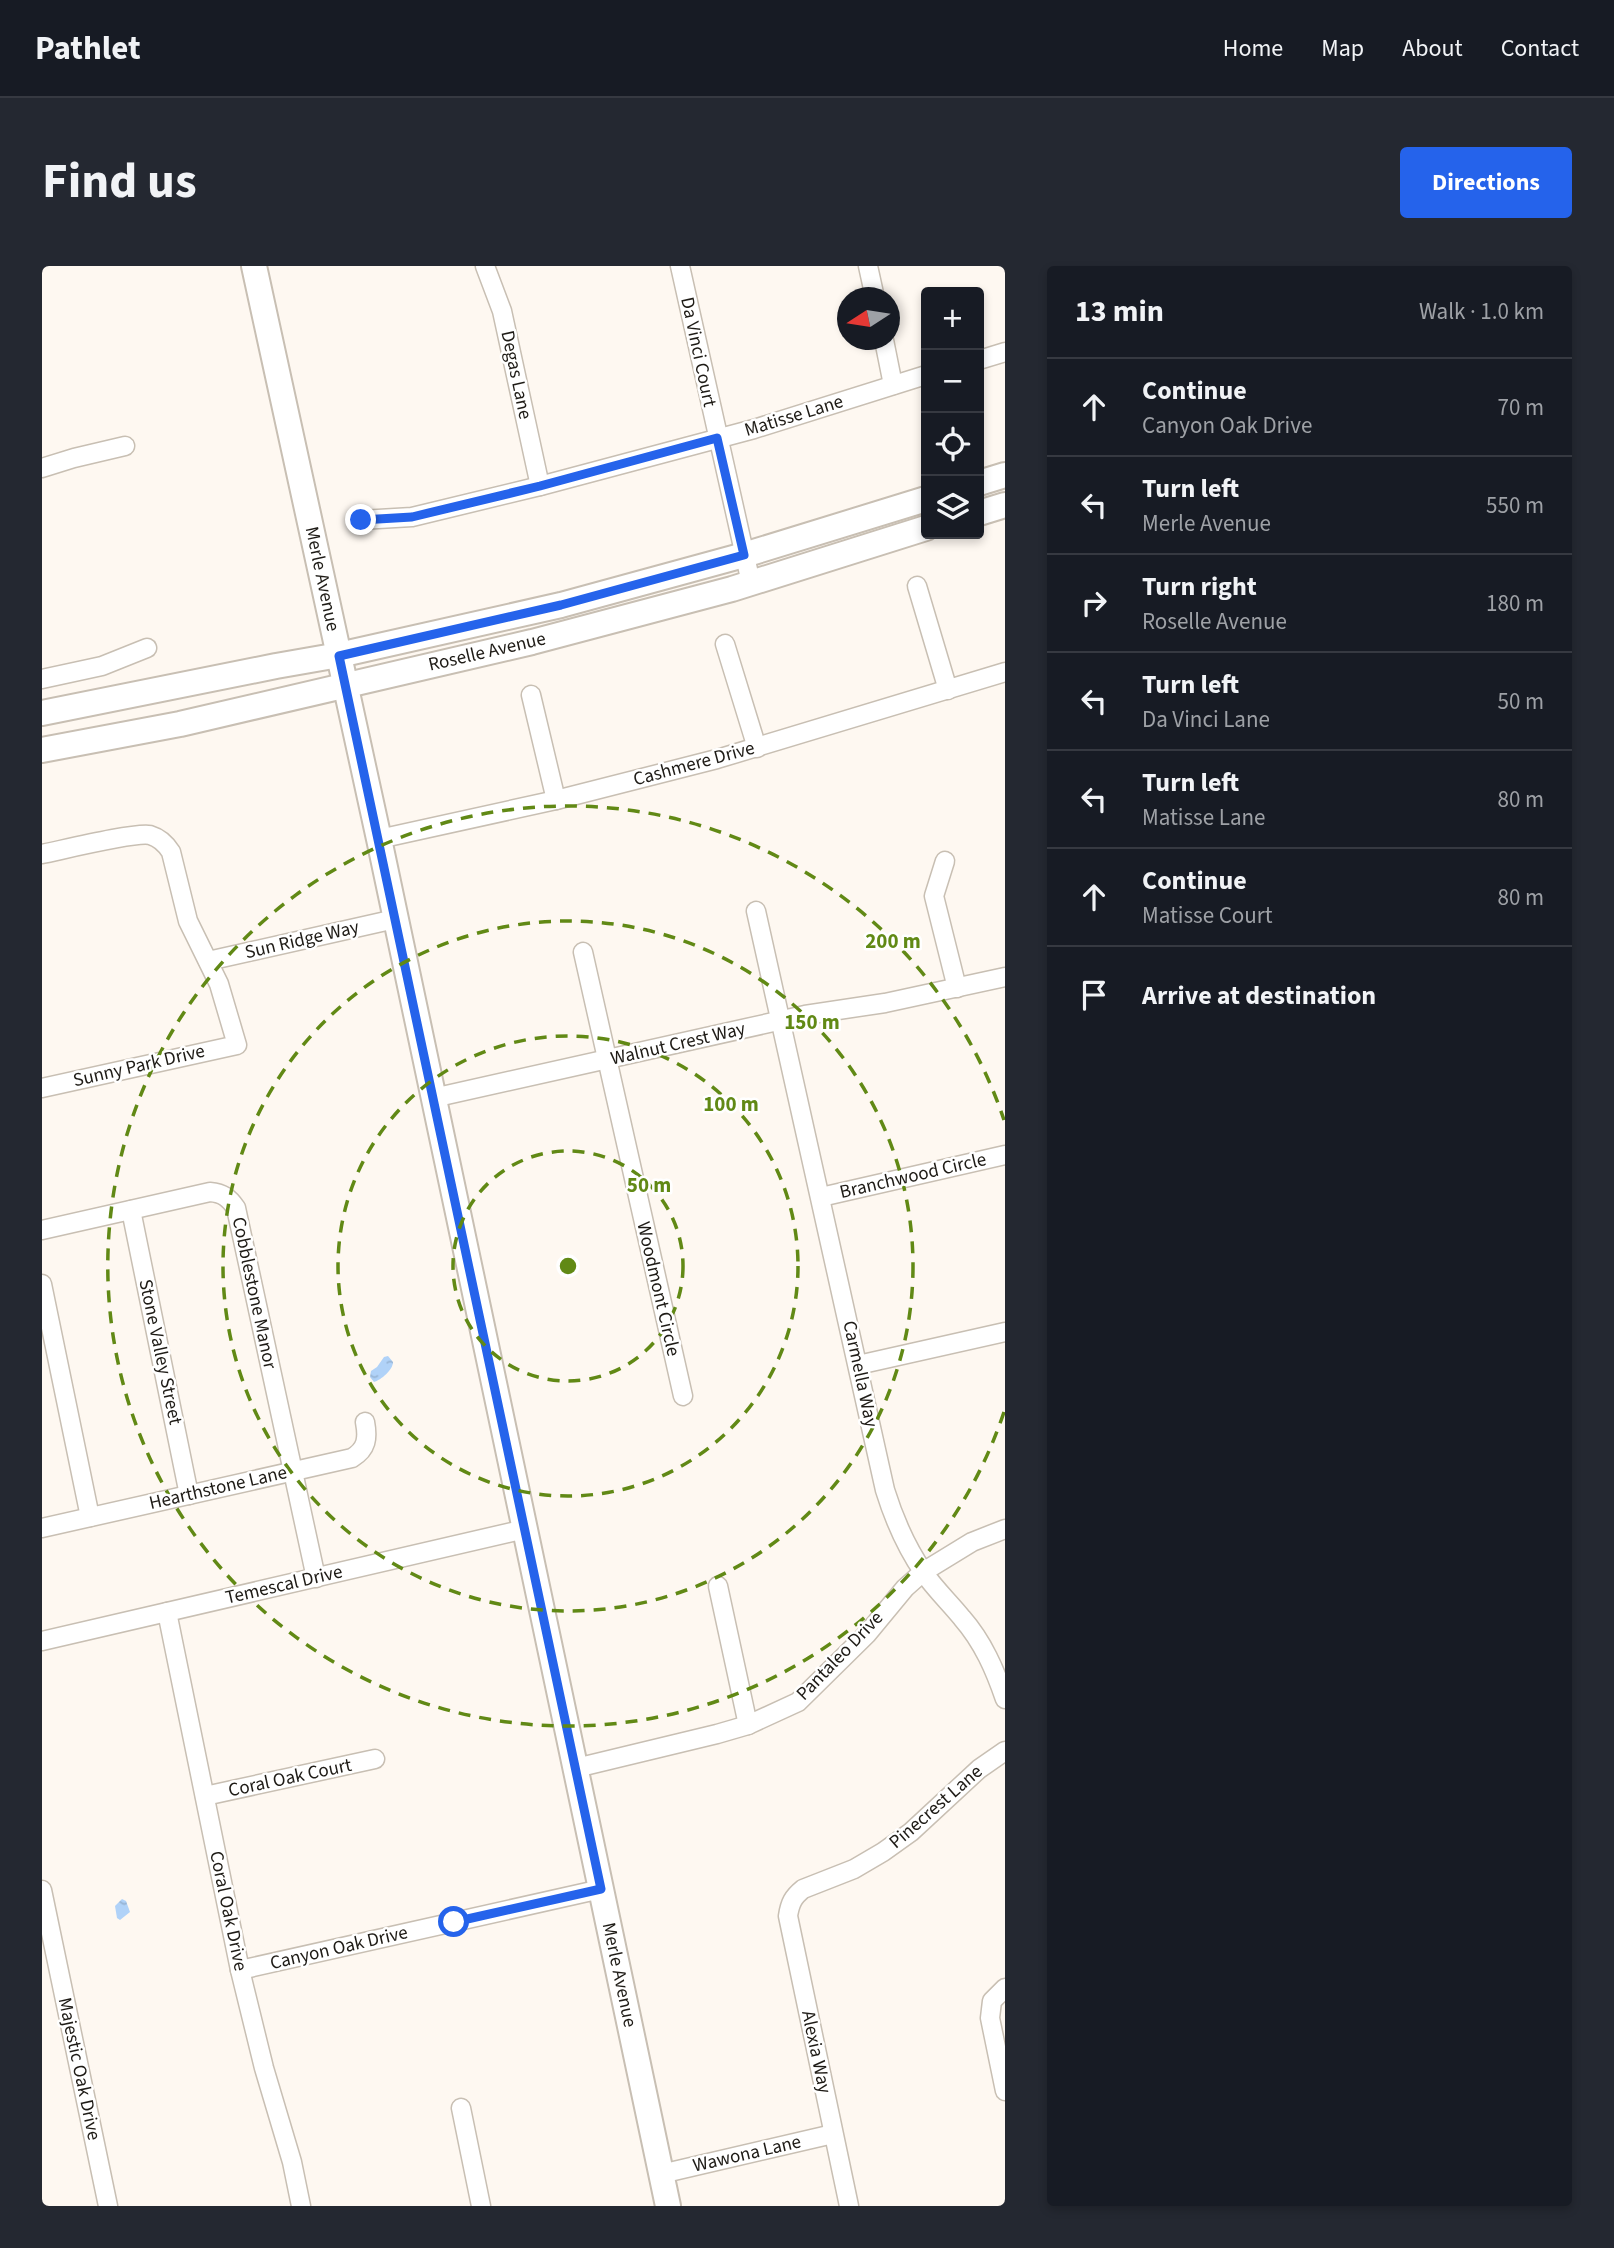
<!DOCTYPE html>
<html lang="en">
<head>
<meta charset="utf-8">
<style>
  :root { --surface:#171b24; --page:#242831; --text:#f1f3f6; --muted:#9ea1a6; --line:#363941; --accent:#2563eb }
  body { margin:0; font-family:"Source Sans 3",sans-serif; background:var(--page); color:var(--text) }
  .controls { position:absolute; right:21px; top:21px; display:grid; overflow:hidden; border-radius:7px; box-shadow:0 4px 10px #0003 }
  .controls button { width:63px; height:63px; display:grid; place-items:center; padding:0; border:0; border-bottom:2px solid var(--line); background:var(--surface); color:var(--text); font:35px sans-serif }
  .compass { position:absolute; left:795px; top:21px; width:63px; height:63px; border-radius:50%; background:var(--surface); box-shadow:0 4px 10px #0003; rotate:258deg }
  .stop { position:absolute; width:21px; height:21px; margin:-16px; border:5px solid #2563eb; border-radius:50%; background:#fff }
  .stop.end { background:#2563eb; border-color:#fff; box-shadow:0 2px 7px #0008 }
  .list { margin:0; padding:0; list-style:none }
  h2 { display:flex; justify-content:space-between; align-items:center; height:91px; margin:0; padding:0 28px; font-size:30px }
  h2 small { font-size:23px; font-weight:400; color:var(--muted) }
  .list li { display:grid; grid-template-columns:46px 1fr auto; gap:21px; align-items:center; box-sizing:border-box; height:98px; padding:0 28px; border-top:2px solid var(--line) }
  .list b { display:block; font-size:26px; white-space:nowrap }
  .list p { margin:0; font-size:23px; white-space:nowrap; color:var(--muted) }
  .list em { font-size:23px; font-style:normal; color:var(--muted) }
  .icon { flex:none; width:38px; height:38px; fill:none; stroke:currentColor; stroke-width:2; stroke-linecap:round; stroke-linejoin:round }
  .map { position:relative; flex:none; width:963px; height:1940px; overflow:hidden; border-radius:7px }
  header { display:flex; align-items:center; gap:42px; box-sizing:border-box; height:98px; padding:0 35px; background:var(--surface); border-bottom:2px solid var(--line) }
  header strong { font-size:33px }
  nav { display:flex; gap:38px; margin-inline-start:auto; font-size:24px }
  .intro { display:flex; align-items:center; justify-content:space-between; box-sizing:border-box; height:168px; padding:0 42px }
  h1 { margin:0; font-size:49px }
  .button { padding:18px 32px; border-radius:7px; background:var(--accent); color:#fff; font-size:24px; font-weight:700 }
  main { display:flex; gap:42px; padding:0 42px }
  aside { flex:1; background:var(--surface); border-radius:7px; box-shadow:0 4px 10px #0003 }
  .map>svg:first-child { display:block }
  .water { fill:url(#water-ripples) }
  .lines { fill:none; stroke-linecap:round; stroke-linejoin:round }
  .street-casing { stroke:#c8bfb3; stroke-width:21 }
  .secondary-casing { stroke:#c8bfb3; stroke-width:28 }
  .street { stroke:#fff; stroke-width:18 }
  .secondary { stroke:#fff; stroke-width:24 }
  .route { stroke:#2563eb; stroke-width:9 }
  .ring { fill:none; stroke:#618915; stroke-width:3.5; stroke-dasharray:12 9 }
  .labels { text-anchor:middle; dominant-baseline:central; stroke-width:5; stroke-linejoin:round; paint-order:stroke }
  .street-label { font-size:19px; fill:#1e1b16; stroke:#fff }
  .centre { fill:#618915; stroke:#fff; stroke-width:3.5 }
  .ring-label { font-size:21px; text-anchor:middle; font-weight:bold; fill:#618915; stroke:#fff; stroke-width:5; stroke-linejoin:round; paint-order:stroke }
</style>
</head>
<body>
<header>
<strong>Pathlet</strong>
<nav><a>Home</a><a>Map</a><a>About</a><a>Contact</a></nav>
</header>
<div class="intro"><h1>Find us</h1><a class="button">Directions</a></div>
<main>
<div class="map">
<svg width="963" height="1940" viewBox="0 0 963 1940">
  <defs>
    <pattern id="water-ripples" width="26" height="14" patternUnits="userSpaceOnUse" patternTransform="scale(1.75)"><rect width="26" height="14" fill="#b0d2f8"/><path d="M2 4q2-2 4 0t4 0M15 11q2-2 4 0t4 0" fill="none" stroke="#97b4d4"/></pattern>
  </defs>
  <rect width="100%" height="100%" fill="#fef8f1"/>
  <!-- water -->
  <g class="water">
    <path d="M346,1090L351,1096C351,1104 339,1114 332,1116L328,1111L329,1105L335,1101L342,1091Z"/>
    <polygon points="80,1633 84,1635 88,1646 78,1654 75,1652 73,1640"/>
  </g>
  <g class="lines">
    <defs>
      <g id="street">
        <polyline points="443,0 460,45 498,220"/>
        <polyline points="638,0 709,317"/>
        <polyline points="826,0 833,32"/>
        <polyline points="842,74 851,119"/>
        <polyline points="937,94 963,86"/>
        <polyline points="0,202 32,192 83,180"/>
        <polyline points="319,254 370,251 498,220 712,163 884,109"/>
        <polyline points="875,320 906,424"/>
        <polyline points="683,378 715,482"/>
        <polyline points="0,413 60,400 105,382"/>
        <polyline points="489,429 514,534"/>
        <polyline points="337,573 514,534 675,493 963,406"/>
        <path d="M0,588C20,584 93,566 108,569C118,572 124,578 129,586L146,655L177,718L195,779L0,822"/>
        <polyline points="903,595 892,630 915,722"/>
        <path d="M714,645L843,1224C852,1253 864,1281 882,1307C893,1323 908,1337 920,1352C941,1376 953,1404 963,1433"/>
        <polyline points="541,686 641,1130"/>
        <polyline points="166,695 353,653"/>
        <polyline points="391,832 763,749 843,737 963,711"/>
        <polyline points="779,931 963,889"/>
        <polyline points="89,944 147,1229"/>
        <path d="M0,964L168,926C181,927 187,932 194,942L274,1312"/>
        <polyline points="0,1018 48,1251"/>
        <polyline points="816,1099 963,1066"/>
        <path d="M0,1262L310,1192C325,1183 326,1172 323,1156"/>
        <polyline points="676,1320 706,1459"/>
        <polyline points="125,1346 198,1704 222,1802 250,1896 259,1940"/>
        <polyline points="0,1375 483,1263"/>
        <polyline points="534,1502 675,1468 706,1459 756,1436 825,1368 863,1322 881,1306 930,1276 963,1263"/>
        <polyline points="163,1530 333,1493"/>
        <polyline points="0,1624 66,1940"/>
        <polyline points="198,1704 559,1623"/>
        <polyline points="963,1722 950,1735 948,1752 963,1825"/>
        <polyline points="419,1842 439,1940"/>
        <polyline points="619,1908 791,1868"/>
        <path d="M807,1940L746,1650C748,1637 751,1631 761,1623L812,1603L841,1586L869,1566L937,1503L963,1485"/>
      </g>
      <g id="secondary">
        <polyline points="212,0 337,573 626,1940"/>
        <polyline points="937,217 963,209"/>
        <polyline points="937,247 963,239"/>
        <polyline points="0,447 234,400 297,389 519,339 702,289 884,233"/>
        <polyline points="0,484 138,458 490,376 690,323 884,262"/>
      </g>
    </defs>
    <!-- street casing -->
    <use href="#street" class="street-casing"/>
    <!-- secondary casing -->
    <use href="#secondary" class="secondary-casing"/>
    <!-- street -->
    <use href="#street" class="street"/>
    <!-- secondary -->
    <use href="#secondary" class="secondary"/>
  </g>
  <g class="lines">
    <!-- route -->
    <polyline class="route" points="319,254 370,251 498,220 675,172 702,289 519,339 297,390 559,1623 412,1656"/>
  </g>
  <!-- distance rings -->
  <g class="ring">
    <circle cx="526" cy="1000" r="115"/>
    <circle cx="526" cy="1000" r="230"/>
    <circle cx="526" cy="1000" r="345"/>
    <path d="M962 1146A460 460 0 1 1 962 854"/>
  </g>
  <g class="labels">
    <!-- street labels -->
    <g class="street-label">
      <text transform="translate(656 86) rotate(78)">Da Vinci Court</text>
      <text transform="translate(474 109) rotate(78)">Degas Lane</text>
      <text transform="translate(752 150) rotate(-17)">Matisse Lane</text>
      <text transform="translate(280 313) rotate(78)">Merle Avenue</text>
      <text transform="translate(445 386) rotate(-13)">Roselle Avenue</text>
      <text transform="translate(652 498) rotate(-15)">Cashmere Drive</text>
      <text transform="translate(260 674) rotate(-13)">Sun Ridge Way</text>
      <text transform="translate(636 778) rotate(-13)">Walnut Crest Way</text>
      <text transform="translate(97 800) rotate(-13)">Sunny Park Drive</text>
      <text transform="translate(871 910) rotate(-13)">Branchwood Circle</text>
      <text transform="translate(616 1023) rotate(77)">Woodmont Circle</text>
      <text transform="translate(212 1027) rotate(78)">Cobblestone Manor</text>
      <text transform="translate(118 1086) rotate(78)">Stone Valley Street</text>
      <text transform="translate(818 1108) rotate(78)">Carmella Way</text>
      <text transform="translate(176 1222) rotate(-13)">Hearthstone Lane</text>
      <text transform="translate(242 1319) rotate(-13)">Temescal Drive</text>
      <text transform="translate(798 1390) rotate(-46)">Pantaleo Drive</text>
      <text transform="translate(248 1512) rotate(-12)">Coral Oak Court</text>
      <text transform="translate(894 1541) rotate(-41)">Pinecrest Lane</text>
      <text transform="translate(186 1645) rotate(78)">Coral Oak Drive</text>
      <text transform="translate(297 1682) rotate(-13)">Canyon Oak Drive</text>
      <text transform="translate(577 1709) rotate(78)">Merle Avenue</text>
      <text transform="translate(774 1786) rotate(78)">Alexia Way</text>
      <text transform="translate(37 1803) rotate(78)">Majestic Oak Drive</text>
      <text transform="translate(705 1888) rotate(-13)">Wawona Lane</text>
    </g>
  </g>
  <circle cx="526" cy="1000" r="10" class="centre"/>
  <g class="ring-label">
    <text x="851" y="682">200 m</text>
    <text x="770" y="763">150 m</text>
    <text x="689" y="845">100 m</text>
    <text x="607" y="926">50 m</text>
  </g>
</svg>
<div class="controls">
<button>+</button>
<button>−</button>
<button><svg class="icon" aria-label="locate" viewBox="0 0 24 24"><circle cx="12" cy="12" r="6"/><path d="M12 2v4M12 18v4M2 12h4M18 12h4"/></svg></button>
<button><svg class="icon" aria-label="layers" viewBox="0 0 24 24"><path d="M12 4l9 5-9 5-9-5zM3 14l9 5 9-5"/></svg></button>
</div>
<svg class="compass" viewBox="-18 -18 36 36"><path d="M0-13l5 13h-10z" fill="#e53935"/><path d="M0 13l5-13h-10z" fill="#9ea1a6"/></svg>
<div class="stop" style="left:412px;top:1656px"></div>
<div class="stop end" style="left:319px;top:254px"></div>
</div>
<aside>
<h2>13 min<small>Walk · 1.0 km</small></h2>
<ul class="list">
<li><svg class="icon" aria-label="ahead" viewBox="0 0 24 24"><path d="M12 20V5M6 11l6-6 6 6"/></svg><div><b>Continue</b><p>Canyon Oak Drive</p></div><em>70 m</em></li>
<li><svg class="icon" aria-label="left" viewBox="0 0 24 24"><path d="M17 20v-9H6M10 6l-5 5 5 5"/></svg><div><b>Turn left</b><p>Merle Avenue</p></div><em>550 m</em></li>
<li><svg class="icon" aria-label="right" viewBox="0 0 24 24"><path d="M7 20v-9h11M14 6l5 5-5 5"/></svg><div><b>Turn right</b><p>Roselle Avenue</p></div><em>180 m</em></li>
<li><svg class="icon" aria-label="left" viewBox="0 0 24 24"><path d="M17 20v-9H6M10 6l-5 5 5 5"/></svg><div><b>Turn left</b><p>Da Vinci Lane</p></div><em>50 m</em></li>
<li><svg class="icon" aria-label="left" viewBox="0 0 24 24"><path d="M17 20v-9H6M10 6l-5 5 5 5"/></svg><div><b>Turn left</b><p>Matisse Lane</p></div><em>80 m</em></li>
<li><svg class="icon" aria-label="ahead" viewBox="0 0 24 24"><path d="M12 20V5M6 11l6-6 6 6"/></svg><div><b>Continue</b><p>Matisse Court</p></div><em>80 m</em></li>
<li><svg class="icon" aria-label="arrive" viewBox="0 0 24 24"><path d="M6 21V4h12l-3 4 3 4H6"/></svg><div><b>Arrive at destination</b></div></li>
</ul>
</aside>
</main>
</body>
</html>
